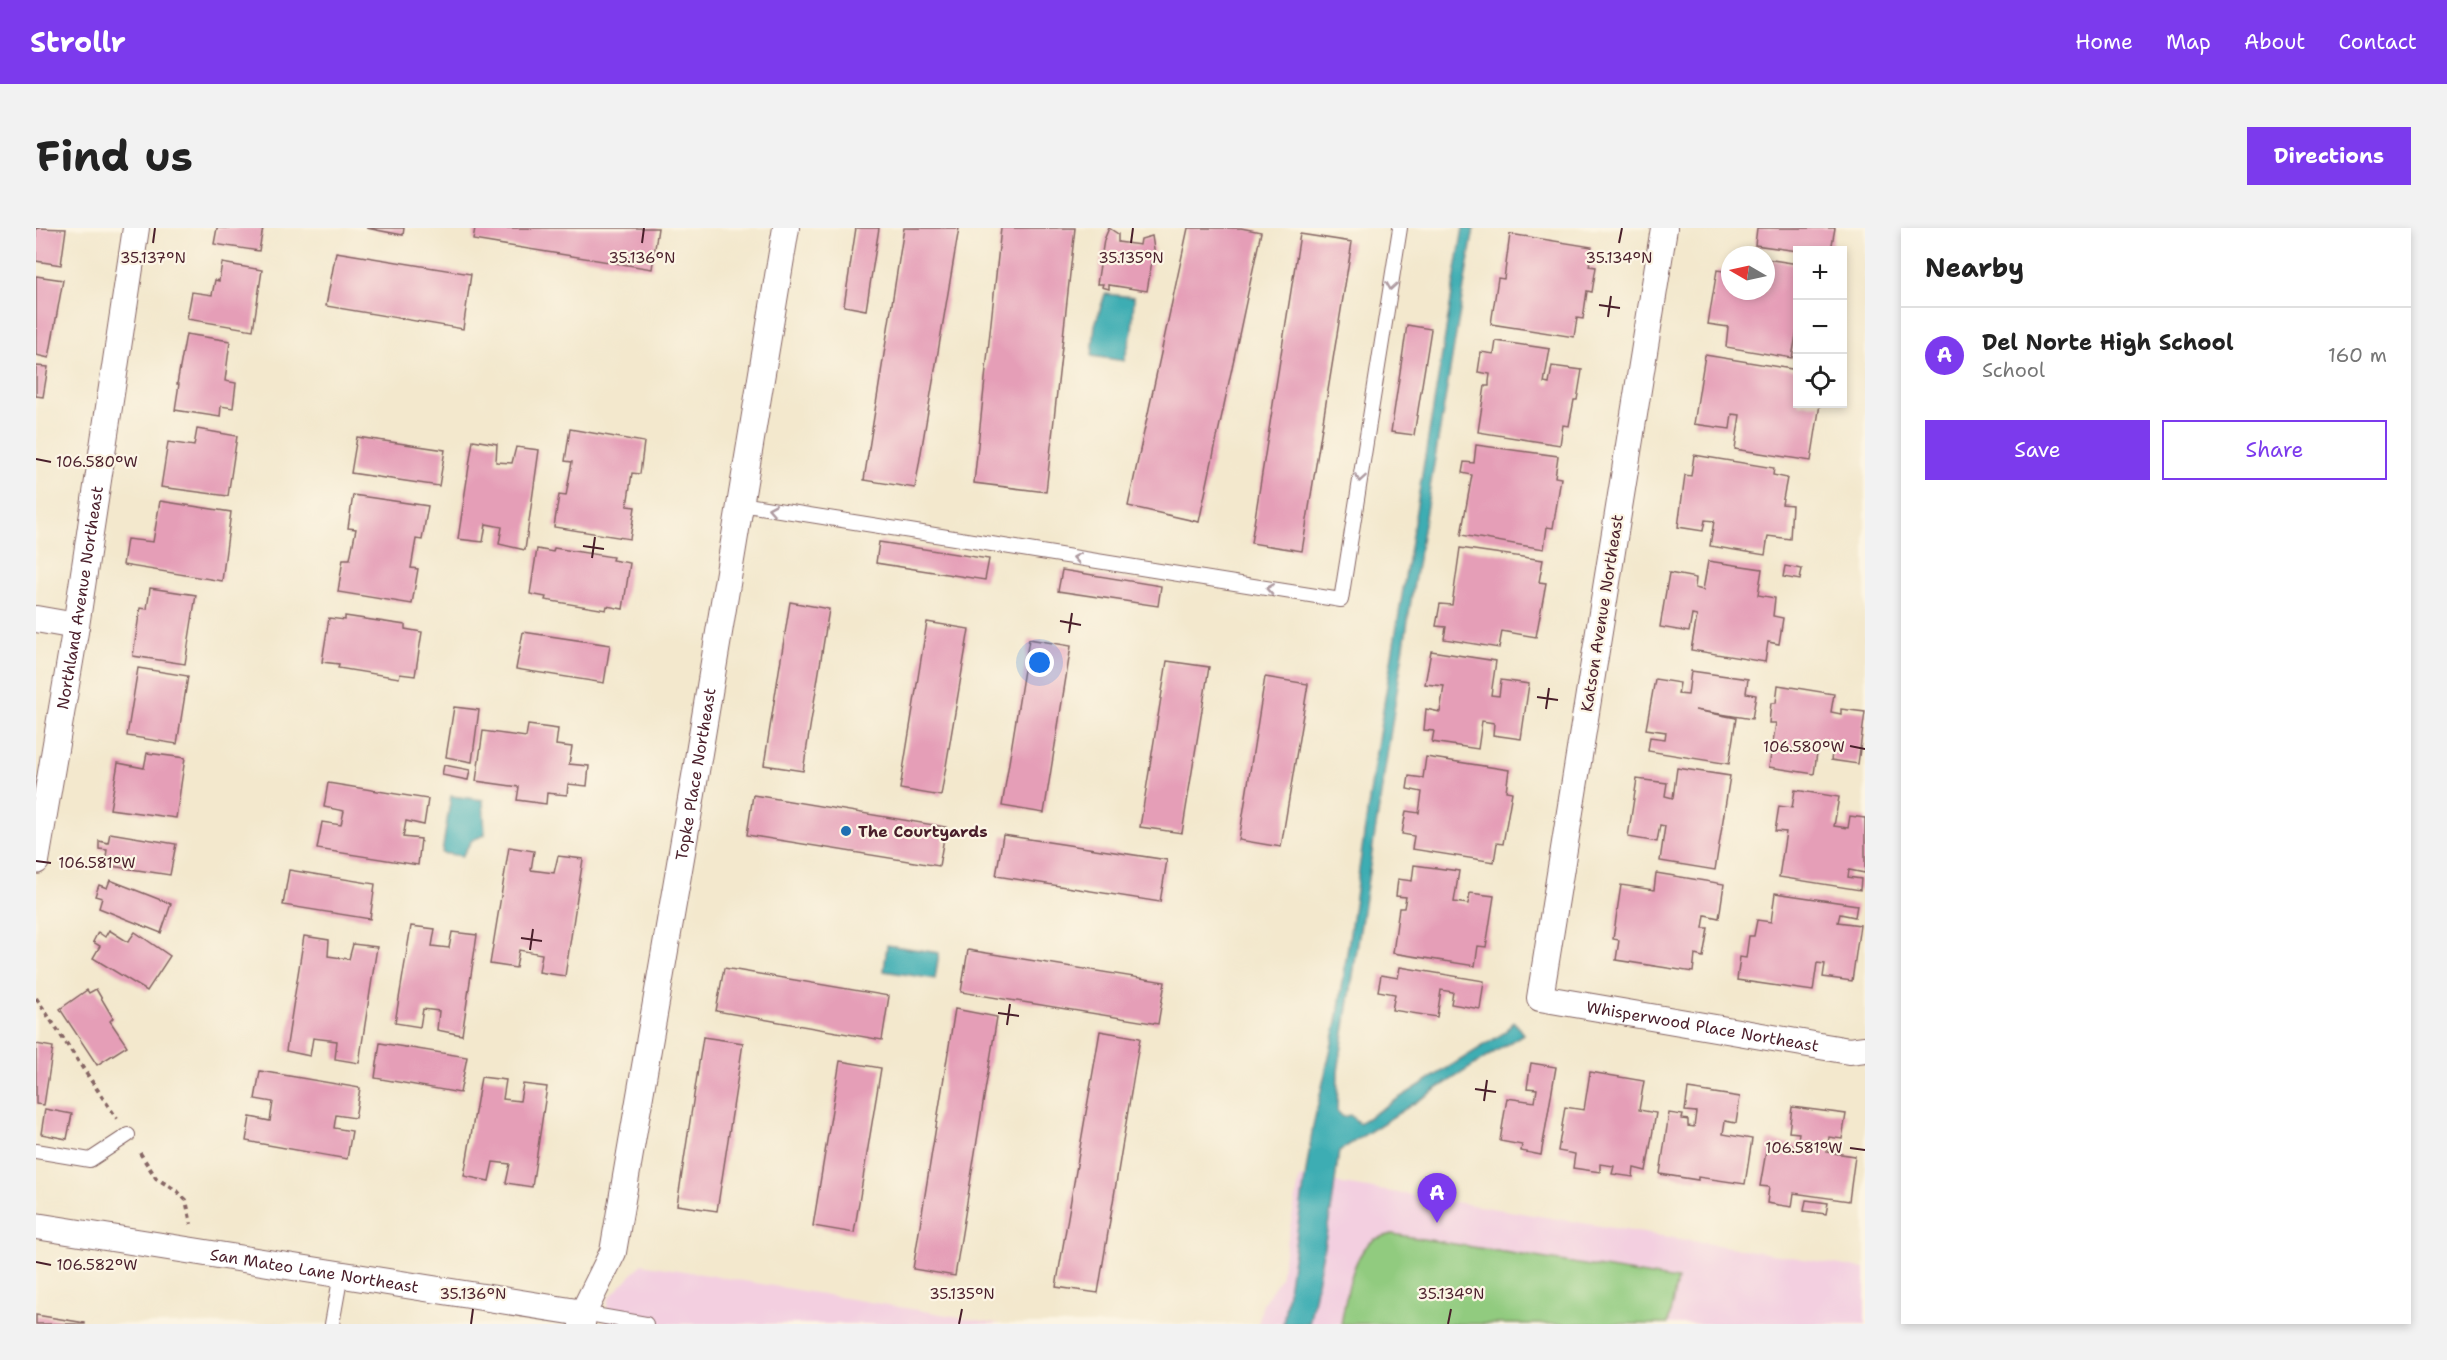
<!DOCTYPE html>
<html lang="en">
<head>
<meta charset="utf-8">
<style>
  :root { --surface:#fff; --page:#f2f2f2; --text:#222; --muted:#767676; --line:#e0e0e0; --accent:#7c3aed }
  body { margin:0; font-family:"Shantell Sans",sans-serif; background:var(--page); color:var(--text) }
  .controls { position:absolute; right:18px; top:18px; display:grid; overflow:hidden; border-radius:0px; box-shadow:0 3px 9px #0003 }
  .controls button { width:54px; height:54px; display:grid; place-items:center; padding:0; border:0; border-bottom:2px solid var(--line); background:var(--surface); color:var(--text); font:30px sans-serif }
  .compass { position:absolute; left:1685px; top:18px; width:54px; height:54px; border-radius:50%; background:var(--surface); box-shadow:0 3px 9px #0003; rotate:279deg }
  .you { position:absolute; left:1004px; top:435px; width:21px; height:21px; margin:-15px; border:4px solid #fff; border-radius:50%; background:#1a73e8; box-shadow:0 0 0 9px #1a73e833 }
  .badge { display:grid; place-items:center; width:39px; height:39px; border-radius:50%; background:var(--accent); color:#fff; font-size:20px; font-weight:700 }
  .pin { position:absolute; translate:-50% -50px; filter:drop-shadow(0 2px 3px #0008) }
  .pin::after { content:''; position:absolute; top:32px; width:21px; height:18px; background:inherit; clip-path:polygon(0 0,100% 0,50% 100%) }
  .list { margin:0; padding:0; list-style:none }
  h2 { display:flex; justify-content:space-between; align-items:center; height:78px; margin:0; padding:0 24px; font-size:26px }
  h2 small { font-size:20px; font-weight:400; color:var(--muted) }
  .list li { display:grid; grid-template-columns:39px 1fr auto; gap:18px; align-items:center; box-sizing:border-box; height:96px; padding:0 24px; border-top:2px solid var(--line) }
  .list b { display:block; font-size:22px; white-space:nowrap }
  .list p { margin:0; font-size:20px; white-space:nowrap; color:var(--muted) }
  .list em { font-size:20px; font-style:normal; color:var(--muted) }
  .actions { display:flex; gap:12px; padding:18px 24px }
  .actions a { flex:1; padding:14px 0; border:2px solid var(--accent); border-radius:0px; text-align:center; font-size:21px; color:var(--accent) }
  .actions .main { background:var(--accent); color:#fff }
  .icon { flex:none; width:33px; height:33px; fill:none; stroke:currentColor; stroke-width:2; stroke-linecap:round; stroke-linejoin:round }
  .map { position:relative; flex:none; width:1829px; height:1096px; overflow:hidden; border-radius:0px }
  header { display:flex; align-items:center; gap:36px; box-sizing:border-box; height:84px; padding:0 30px; background:var(--accent); color:#fff }
  header strong { font-size:28px }
  nav { display:flex; gap:33px; margin-inline-start:auto; font-size:21px }
  .intro { display:flex; align-items:center; justify-content:space-between; box-sizing:border-box; height:144px; padding:0 36px }
  h1 { margin:0; font-size:42px }
  .button { padding:15px 27px; border-radius:0px; background:var(--accent); color:#fff; font-size:21px; font-weight:700 }
  main { display:flex; gap:36px; padding:0 36px }
  aside { flex:1; background:var(--surface); border-radius:0px; box-shadow:0 3px 9px #0003 }
  .map>svg:first-child { display:block }
  .built { fill:#f3cfe0 }
  .pitch { fill:#91cb7f; stroke:#6e7555; stroke-width:1.5 }
  .water { fill:#3cadb3; stroke:#43666f; stroke-width:1.5 }
  .building { fill:#e59eb7 }
  .lines { fill:none; stroke-linecap:round; stroke-linejoin:round }
  .lane-casing { stroke:#856564; stroke-width:16 }
  .street-casing { stroke:#856564; stroke-width:28 }
  .path { stroke:#856564; stroke-width:4; stroke-dasharray:4.5 4.5; stroke-linecap:butt }
  .lane { stroke:#fff; stroke-width:14 }
  .street { stroke:#fff; stroke-width:26 }
  .oneway { stroke:#ae9aa0 }
  .ticks { fill:none; stroke:#4a1f2b; stroke-width:2 }
  .poi-dot { fill:#1f6fb2; stroke:#fcf5e5; stroke-width:2 }
  .labels { text-anchor:middle; dominant-baseline:central; stroke-width:4.5; stroke-linejoin:round; paint-order:stroke }
  .street-label { font-size:16px; fill:#4a1f2b; stroke:#fcf5e5 }
  .poi-label { font-size:16px; font-weight:bold; fill:#4a1f2b; stroke:#fcf5e5; text-anchor:start }
  .ticks-label { font-size:15px; text-anchor:middle; fill:#4a1f2b; stroke:#fcf5e5; stroke-width:4.5; stroke-linejoin:round; paint-order:stroke }
</style>
</head>
<body>
<header>
<strong>Strollr</strong>
<nav><a>Home</a><a>Map</a><a>About</a><a>Contact</a></nav>
</header>
<div class="intro"><h1>Find us</h1><a class="button">Directions</a></div>
<main>
<div class="map">
<svg width="1829" height="1096" viewBox="0 0 1829 1096">
  <rect width="100%" height="100%" fill="#fcf5e5"/>
  <filter id="ink" filterUnits="userSpaceOnUse"><feTurbulence type="fractalNoise" baseFrequency=".0167" numOctaves="2"/><feDisplacementMap in="SourceGraphic" scale="12" xChannelSelector="R" yChannelSelector="G"/><feConvolveMatrix kernelMatrix="1 2 1 2 8 2 1 2 1" color-interpolation-filters="sRGB"/></filter>
  <filter id="wash" filterUnits="userSpaceOnUse"><feTurbulence type="fractalNoise" baseFrequency=".008" numOctaves="4" result="noise"/><feDisplacementMap in="SourceGraphic" scale="24" xChannelSelector="R" yChannelSelector="G"/><feGaussianBlur stdDeviation="1.35" result="paint"/><feColorMatrix in="noise" values="0 0 0 0 0 0 0 0 0 0 0 0 0 0 0 0 0 1.4 0 .05"/><feComposite in="paint" operator="in"/></filter>
  <g filter="url(#wash)">
    <rect width="100%" height="100%" fill="#f3e8cd"/>
    <!-- built -->
    <g class="built">
      <polygon points="1264,949 1829,1041 1829,1096 1222,1096 1227,1075 1244,1050"/>
      <polygon points="606,1036 965,1096 569,1096 572,1071"/>
    </g>
    <!-- pitch -->
    <path class="pitch" d="M1356,1006L1641,1052L1632,1096H1305C1310,1072 1315,1026 1338,1012C1343,1009 1351,1008 1356,1006Z"/>
    <!-- water -->
    <g class="water">
      <polygon points="1427,0 1438,0 1376,366 1302,844 1301,883 1307,889 1314,887 1323,895 1468,805 1478,794 1487,806 1303,923 1296,977 1273,1096 1247,1096 1277,898 1301,794 1340,524"/>
      <polygon points="1069,66 1098,69 1096,104 1088,133 1056,128 1059,97"/>
      <polygon points="415,568 447,572 449,607 436,612 426,628 406,625"/>
      <polygon points="851,717 903,725 899,751 848,743"/>
    </g>
    <g id="blocks">
      <!-- building -->
      <g class="building">
        <polygon points="0,0 30,1 25,37 0,33"/>
        <polygon points="181,0 227,0 223,23 178,16"/>
        <polygon points="330,0 368,0 367,7"/>
        <polygon points="439,0 622,0 616,41 437,12"/>
        <polygon points="820,0 843,0 830,82 808,78"/>
        <polygon points="868,0 923,0 879,260 828,252"/>
        <polygon points="965,0 1039,0 1010,264 938,255"/>
        <polygon points="1073,0 1082,6 1082,14 1104,17 1105,11 1116,8 1118,21 1111,63 1073,57 1073,61 1066,59 1067,56 1061,56 1068,12"/>
        <polygon points="1152,0 1205,0 1225,4 1163,294 1092,278"/>
        <polygon points="1721,0 1799,0 1795,22 1762,23 1719,17"/>
        <polygon points="1264,6 1316,14 1266,323 1215,315"/>
        <polygon points="1474,6 1556,19 1553,38 1560,39 1556,64 1551,63 1547,91 1541,90 1538,109 1455,96 1462,50 1468,51"/>
        <polygon points="300,24 435,46 427,101 290,78"/>
        <polygon points="1730,31 1762,36 1762,96 1756,130 1690,119 1692,99 1672,96 1681,42 1694,44 1694,63 1730,63"/>
        <polygon points="186,35 226,42 217,102 151,91 156,64 176,67 179,52 183,53"/>
        <polygon points="0,48 27,52 13,130 0,127"/>
        <polygon points="1371,97 1395,101 1378,207 1355,204"/>
        <polygon points="150,106 194,113 189,153 200,155 197,180 185,178 184,189 139,182 143,156 141,156"/>
        <polygon points="1460,113 1514,121 1508,155 1513,156 1516,138 1546,142 1541,172 1538,172 1533,198 1527,197 1524,217 1442,204 1449,158 1453,158 1453,154 1454,146 1442,144 1445,124 1458,126"/>
        <polygon points="1669,127 1762,142 1762,176 1784,176 1775,233 1699,221 1704,187 1696,186 1694,201 1658,196"/>
        <polygon points="0,138 12,139 7,169 0,168"/>
        <polygon points="161,201 201,208 192,268 125,259 132,214 158,218"/>
        <polygon points="534,201 608,214 604,246 596,245 591,278 599,279 594,311 518,299 523,267 530,268 536,234 529,233"/>
        <polygon points="321,209 409,222 403,258 315,245"/>
        <polygon points="437,212 461,216 460,234 476,235 480,219 503,222 489,322 463,316 466,299 450,296 447,314 422,311"/>
        <polygon points="1440,217 1522,228 1519,249 1525,250 1517,300 1511,299 1508,321 1425,307 1436,247 1426,245 1428,234 1438,235"/>
        <polygon points="1658,227 1738,240 1737,247 1751,250 1746,276 1756,277 1754,311 1732,308 1729,327 1674,318 1678,293 1669,292 1667,303 1642,299 1649,247 1655,248"/>
        <polygon points="317,267 392,278 386,312 380,311 375,340 382,341 376,376 302,364 307,331 314,331 320,301 312,300"/>
        <polygon points="124,273 195,284 186,353 87,337 91,311 117,314"/>
        <polygon points="843,314 953,331 949,352 840,335"/>
        <polygon points="518,320 577,329 576,332 594,335 587,381 571,378 570,382 509,372 510,369 494,366 501,321 517,324"/>
        <polygon points="1424,320 1507,332 1503,354 1510,355 1500,409 1466,403 1463,420 1408,411 1410,399 1400,398 1404,376 1416,377"/>
        <polygon points="1672,333 1726,341 1722,367 1739,370 1737,388 1747,390 1743,416 1732,414 1729,434 1655,422 1661,388 1656,387 1653,404 1624,399 1633,345 1660,350 1659,360 1667,362"/>
        <polygon points="1749,338 1766,341 1764,352 1747,349"/>
        <polygon points="1026,342 1125,358 1122,378 1022,363"/>
        <polygon points="114,360 160,367 149,436 97,428 104,380 111,381"/>
        <polygon points="754,374 793,381 767,543 728,537"/>
        <polygon points="309,388 369,397 369,401 386,404 379,448 364,446 363,450 302,440 303,436 286,434 293,390 309,392"/>
        <polygon points="891,394 933,401 905,568 864,561"/>
        <polygon points="487,404 574,417 568,455 480,441"/>
        <polygon points="993,411 1035,418 1008,585 966,578"/>
        <polygon points="1395,423 1460,433 1455,467 1463,468 1465,452 1493,456 1485,511 1457,507 1458,495 1446,493 1442,521 1396,514 1398,503 1388,502 1390,481 1404,484 1408,458 1389,456"/>
        <polygon points="1131,433 1173,439 1146,605 1104,599"/>
        <polygon points="102,440 152,448 141,516 91,508"/>
        <polygon points="1655,443 1712,451 1710,465 1720,467 1716,491 1659,482 1700,490 1693,536 1612,523 1614,509 1629,511 1630,504 1610,501 1619,451 1644,455 1642,466 1652,467"/>
        <polygon points="1229,449 1272,456 1245,619 1203,612"/>
        <polygon points="1742,457 1798,466 1795,484 1805,486 1805,481 1829,484 1822,536 1795,532 1797,520 1782,518 1778,546 1733,539 1740,495 1733,495 1735,475 1740,475"/>
        <polygon points="418,479 443,482 436,534 410,529"/>
        <polygon points="492,497 522,501 520,517 536,519 533,536 553,538 551,558 532,556 531,567 511,565 510,576 481,572 483,559 440,553 447,503 490,509"/>
        <polygon points="111,525 149,530 140,590 74,581 82,535 108,540"/>
        <polygon points="1390,529 1473,542 1470,563 1476,564 1467,616 1461,615 1458,634 1376,621 1378,608 1366,606 1370,583 1383,585 1386,564 1371,561 1373,548 1387,550"/>
        <polygon points="408,537 434,542 432,552 406,547"/>
        <polygon points="1641,540 1694,548 1679,642 1624,633 1629,598 1624,597 1621,614 1592,609 1601,551 1631,555 1629,568 1637,570"/>
        <polygon points="292,555 392,571 388,597 370,593 367,609 385,611 382,637 281,621 286,594 305,597 308,583 288,579"/>
        <polygon points="1759,562 1803,569 1798,598 1812,600 1814,588 1829,590 1829,645 1813,642 1812,649 1825,651 1824,662 1743,649 1750,604 1739,603 1743,578 1756,580"/>
        <polygon points="717,567 910,599 903,638 711,607"/>
        <polygon points="74,605 140,616 134,647 69,637 71,622 63,621 63,613 72,615"/>
        <polygon points="967,607 1131,632 1124,674 960,648"/>
        <polygon points="473,619 498,623 495,642 518,645 522,628 547,631 529,748 503,744 506,726 483,722 480,740 454,736"/>
        <polygon points="1378,637 1423,643 1418,674 1432,676 1434,665 1458,668 1450,719 1442,718 1439,738 1357,725 1363,680 1368,680 1370,669 1360,668 1362,651 1376,653"/>
        <polygon points="253,642 339,656 334,691 247,677"/>
        <polygon points="1620,645 1688,656 1683,690 1669,687 1667,700 1672,700 1667,729 1659,727 1657,744 1580,732 1583,712 1577,711 1585,657 1618,662"/>
        <polygon points="74,652 135,676 125,705 63,680 66,670 59,668 63,657 71,660"/>
        <polygon points="1739,665 1821,677 1819,689 1804,686 1802,694 1824,697 1816,753 1787,749 1789,736 1781,735 1777,763 1701,752 1704,729 1710,730 1713,708 1718,708 1721,692 1735,694"/>
        <polygon points="375,698 399,701 396,718 413,720 416,704 441,707 426,807 401,802 403,783 387,781 384,799 359,795"/>
        <polygon points="73,702 92,714 99,704 134,728 111,763 57,730 64,718 57,714 62,704 69,709"/>
        <polygon points="268,708 293,712 292,728 313,731 317,716 341,719 323,835 299,831 301,813 277,810 274,828 250,823"/>
        <polygon points="932,722 1129,754 1122,796 925,764"/>
        <polygon points="1364,739 1448,753 1444,781 1415,776 1417,764 1405,762 1401,789 1356,782 1359,766 1342,763 1345,747 1362,750"/>
        <polygon points="688,740 853,768 846,812 680,783"/>
        <polygon points="60,761 77,790 74,793 91,818 61,837 24,781 51,762 53,765"/>
        <polygon points="919,781 961,789 919,1048 877,1041"/>
        <polygon points="1064,803 1104,810 1062,1065 1020,1059"/>
        <polygon points="667,809 707,815 681,983 641,977"/>
        <polygon points="344,815 431,829 424,865 339,850"/>
        <polygon points="0,816 17,819 8,877 0,876"/>
        <polygon points="804,833 845,840 818,1005 777,998"/>
        <polygon points="1495,835 1520,839 1505,927 1485,923 1486,917 1464,913 1471,870 1499,874 1501,861 1491,860"/>
        <polygon points="224,843 324,860 319,890 300,887 298,900 316,903 311,931 210,913 214,889 234,893 237,874 219,871"/>
        <polygon points="1554,844 1608,853 1603,882 1620,885 1610,943 1598,940 1597,949 1576,946 1578,938 1564,936 1564,944 1537,940 1539,926 1522,923 1529,879 1548,882"/>
        <polygon points="445,849 470,852 467,871 484,873 487,856 511,859 496,959 470,955 474,936 457,934 453,953 428,948"/>
        <polygon points="1652,861 1704,869 1700,895 1689,893 1687,906 1716,911 1709,956 1662,949 1662,952 1624,946 1633,885 1647,887 1646,891 1652,892 1652,898 1658,899 1660,884 1649,883"/>
        <polygon points="1756,879 1810,886 1806,911 1793,909 1791,924 1819,928 1813,973 1758,965 1756,979 1731,975 1733,959 1724,958 1732,912 1761,917 1763,905 1753,904"/>
        <polygon points="9,881 36,886 31,911 5,906"/>
        <polygon points="1770,972 1792,975 1790,986 1768,983"/>
        <polygon points="0,1087 49,1095 49,1096 0,1096"/>
      </g>
    </g>
  </g>
  <g filter="url(#ink)">
    <use href="#blocks" fill-opacity="0" stroke="#856564" stroke-width="1.5"/>
    <g class="lines">
      <defs>
        <g id="lane">
          <polyline points="705,276 1305,372 1364,0"/>
          <polyline points="0,923 54,932 92,907"/>
          <polyline points="547,1085 610,1096"/>
          <polyline points="296,1096 305,1046"/>
        </g>
        <g id="street">
          <path id="s1" d="M1628,0L1504,770L1813,823L1829,821"/>
          <polyline points="0,391 40,398"/>
          <path id="s2" d="M0,633L40,398L100,0"/>
          <path id="s3" d="M0,998L547,1085"/>
          <path id="s4" d="M546,1096L547,1085L577,1024L662,531L750,0"/>
        </g>
      </defs>
      <!-- lane casing -->
      <use href="#lane" class="lane-casing"/>
      <!-- street casing -->
      <use href="#street" class="street-casing"/>
      <!-- path -->
      <g class="path">
        <polyline points="0,770 81,891"/>
        <polyline points="104,925 120,950 141,963 150,972 155,996"/>
      </g>
      <!-- lane -->
      <use href="#lane" class="lane"/>
      <!-- street -->
      <use href="#street" class="street"/>
    </g>
    <!-- one-way arrows -->
    <defs><path id="oneway-chevron" d="M-2-3.5L2.5 0L-2 3.5" fill="none" stroke-width="1.6" stroke-linecap="round" stroke-linejoin="round" transform="scale(1.5)"/></defs>
    <g class="oneway">
      <use href="#oneway-chevron" transform="translate(1355 58) rotate(99)"/>
      <use href="#oneway-chevron" transform="translate(1324 250) rotate(99)"/>
      <use href="#oneway-chevron" transform="translate(736 281) rotate(-170)"/>
      <use href="#oneway-chevron" transform="translate(1041 330) rotate(-171)"/>
      <use href="#oneway-chevron" transform="translate(1234 361) rotate(-171)"/>
    </g>
  </g>
  <!-- ticks -->
  <path class="ticks" d="M117,15L119,0M606,15L608,0M1095,15L1097,0M1583,15L1586,0M1563,77L1584,80M1572,89L1575,68M0,231L15,234M547,318L568,321M556,330L559,309M1024,393L1045,397M1033,405L1036,385M1501,469L1522,472M1510,481L1513,460M1814,518L1829,521M0,633L15,635M485,710L506,713M494,722L497,701M962,785L983,788M971,797L974,776M1439,861L1460,864M1448,873L1451,852M1814,920L1829,922M0,1034L15,1037M435,1096L437,1081M923,1096L926,1081M1412,1096L1415,1081"/>
  <!-- markers -->
  <circle class="poi-dot" cx="810" cy="603" r="6"/>
  <g class="labels">
    <!-- street labels -->
    <g class="street-label">
      <text stroke="none"><textPath href="#s2" startOffset="267">Northland Avenue Northeast</textPath></text>
      <text transform="translate(1566 385) rotate(-81)">Katson Avenue Northeast</text>
      <text stroke="none"><textPath href="#s4" startOffset="564">Topke Place Northeast</textPath></text>
      <text stroke="none"><textPath href="#s1" startOffset="945">Whisperwood Place Northeast</textPath></text>
      <text stroke="none"><textPath href="#s3" startOffset="282">San Mateo Lane Northeast</textPath></text>
    </g>
    <!-- poi labels -->
    <g class="poi-label">
      <text x="822" y="603">The Courtyards</text>
    </g>
  </g>
  <g class="ticks-label">
    <text x="117" y="35">35.137°N</text>
    <text x="606" y="35">35.136°N</text>
    <text x="1095" y="35">35.135°N</text>
    <text x="1583" y="35">35.134°N</text>
    <text x="61" y="239">106.580°W</text>
    <text x="1768" y="524">106.580°W</text>
    <text x="61" y="640">106.581°W</text>
    <text x="1768" y="925">106.581°W</text>
    <text x="61" y="1042">106.582°W</text>
    <text x="437" y="1071">35.136°N</text>
    <text x="926" y="1071">35.135°N</text>
    <text x="1415" y="1071">35.134°N</text>
  </g>
</svg>
<div class="controls">
<button>+</button>
<button>−</button>
<button><svg class="icon" aria-label="locate" viewBox="0 0 24 24"><circle cx="12" cy="12" r="6"/><path d="M12 2v4M12 18v4M2 12h4M18 12h4"/></svg></button>
</div>
<svg class="compass" viewBox="-18 -18 36 36"><path d="M0-13l5 13h-10z" fill="#e53935"/><path d="M0 13l5-13h-10z" fill="#767676"/></svg>
<div class="you"></div>
<div class="pin badge" style="left:1401px;top:995px">A</div>
</div>
<aside>
<h2>Nearby<small></small></h2>
<ul class="list">
<li><span class="badge">A</span><div><b>Del Norte High School</b><p>School</p></div><em>160 m</em></li>
</ul>
<div class="actions"><a class="main">Save</a><a>Share</a></div>
</aside>
</main>
</body>
</html>
